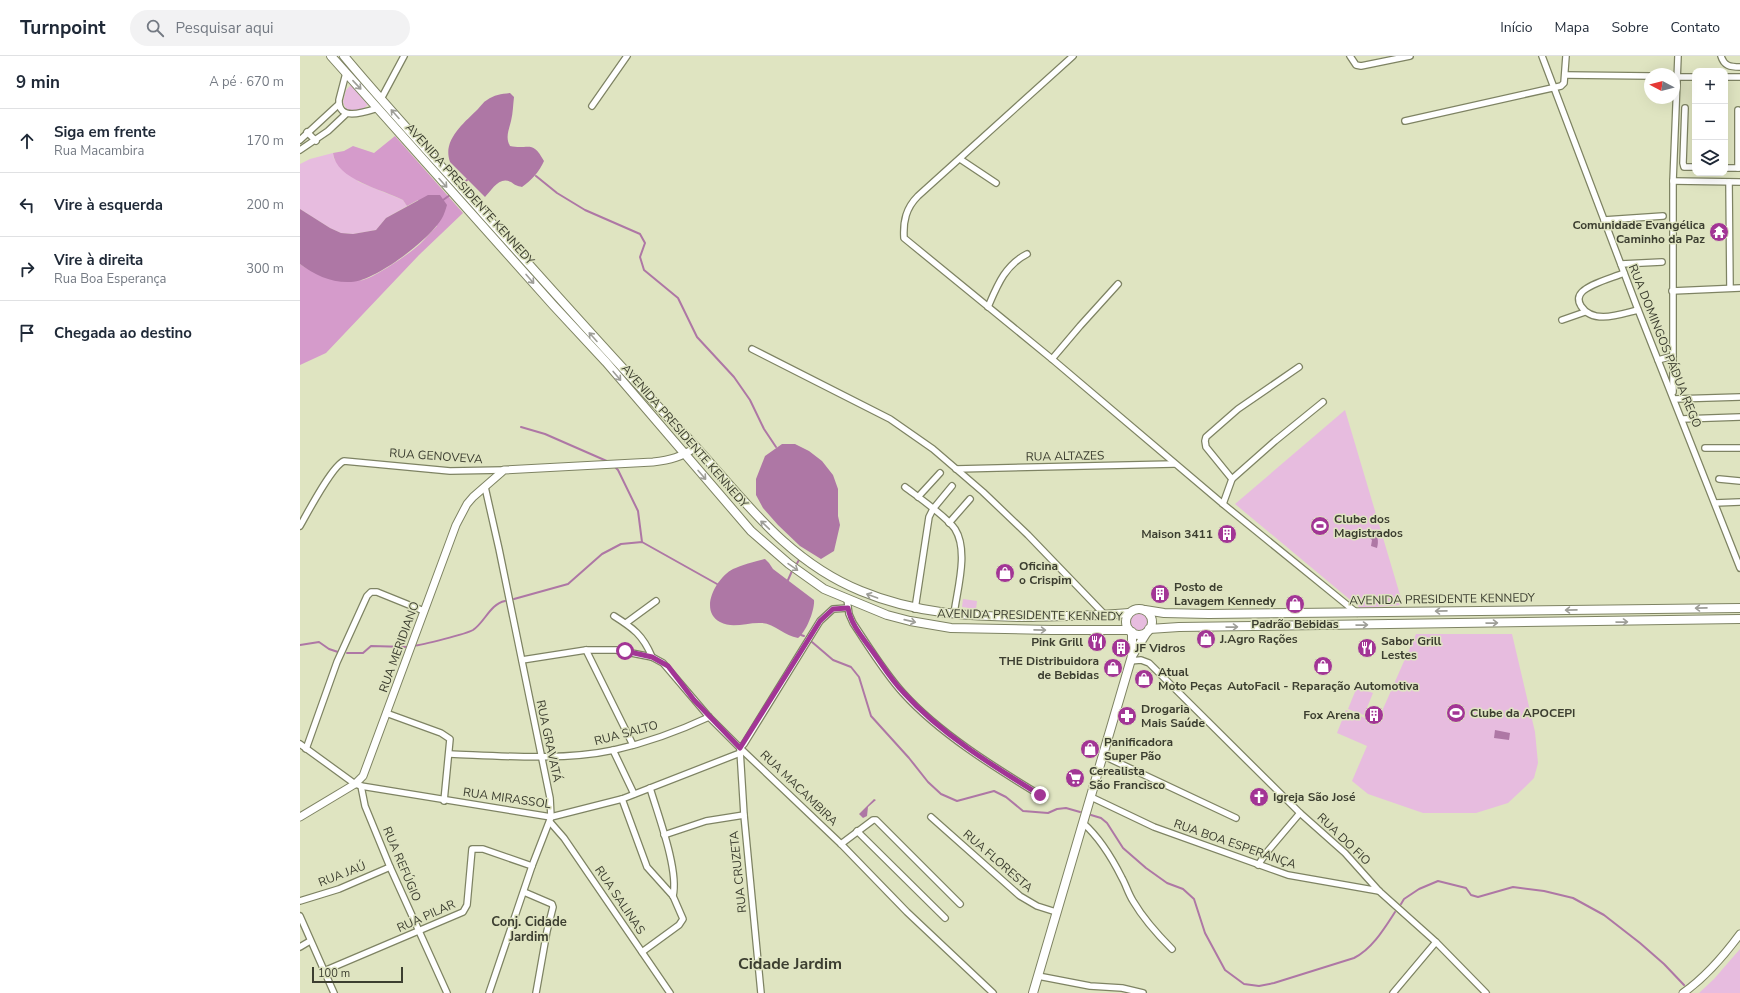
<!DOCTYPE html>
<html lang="pt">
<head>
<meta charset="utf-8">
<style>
  :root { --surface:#fff; --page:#f2f2f3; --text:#1f2937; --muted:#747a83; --line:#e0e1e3 }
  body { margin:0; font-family:"Nunito Sans",sans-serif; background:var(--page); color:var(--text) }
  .controls { position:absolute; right:12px; top:12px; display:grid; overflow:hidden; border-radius:8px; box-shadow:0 4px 16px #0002 }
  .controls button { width:36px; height:36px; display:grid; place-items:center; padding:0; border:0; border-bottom:1px solid var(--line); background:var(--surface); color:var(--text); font:20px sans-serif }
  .compass { position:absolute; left:1344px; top:12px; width:36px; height:36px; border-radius:50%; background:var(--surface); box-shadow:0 4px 16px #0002; rotate:277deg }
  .scale { position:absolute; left:12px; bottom:10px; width:91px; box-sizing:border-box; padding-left:4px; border:2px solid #3c3e30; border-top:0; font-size:11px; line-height:14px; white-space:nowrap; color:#3c3e30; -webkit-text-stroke:3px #dfe4c1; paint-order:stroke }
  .stop { position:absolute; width:12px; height:12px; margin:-9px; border:3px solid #a23595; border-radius:50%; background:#fff }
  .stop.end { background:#a23595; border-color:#fff; box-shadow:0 1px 4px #0008 }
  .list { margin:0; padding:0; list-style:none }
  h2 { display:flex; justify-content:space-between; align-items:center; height:52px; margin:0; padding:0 16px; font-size:17px }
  h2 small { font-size:13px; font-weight:400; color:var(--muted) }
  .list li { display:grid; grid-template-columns:26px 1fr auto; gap:12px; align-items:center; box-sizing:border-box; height:64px; padding:0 16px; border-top:1px solid var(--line) }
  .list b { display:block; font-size:15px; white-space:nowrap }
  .list p { margin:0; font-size:13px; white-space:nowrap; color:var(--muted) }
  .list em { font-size:13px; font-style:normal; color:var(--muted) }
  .icon { flex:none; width:22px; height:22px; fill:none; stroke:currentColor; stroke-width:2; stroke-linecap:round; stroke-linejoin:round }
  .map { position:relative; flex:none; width:1440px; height:937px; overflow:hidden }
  header { display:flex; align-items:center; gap:24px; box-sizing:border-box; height:56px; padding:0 20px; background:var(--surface); border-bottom:1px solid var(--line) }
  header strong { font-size:19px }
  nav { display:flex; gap:22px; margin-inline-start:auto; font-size:14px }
  .search { width:280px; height:36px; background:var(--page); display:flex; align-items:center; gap:10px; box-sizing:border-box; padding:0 14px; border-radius:22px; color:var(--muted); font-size:15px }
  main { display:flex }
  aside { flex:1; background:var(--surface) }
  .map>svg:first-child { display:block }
  .green { fill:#e7bcdf }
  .forest { fill:#d59bcb }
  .water { fill:#ae77a5 }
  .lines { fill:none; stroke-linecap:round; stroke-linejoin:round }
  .stream { stroke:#ae77a5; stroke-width:2 }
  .minor-casing { stroke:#7e8363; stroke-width:8 }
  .tertiary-casing { stroke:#7e8363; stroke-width:9 }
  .primary-casing { stroke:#7e8363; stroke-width:10 }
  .minor { stroke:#fff; stroke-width:5.5 }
  .tertiary { stroke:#fff; stroke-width:7 }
  .primary { stroke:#fff; stroke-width:8 }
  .oneway { stroke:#9e9e98 }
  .route { stroke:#a23595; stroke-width:5 }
  .labels { text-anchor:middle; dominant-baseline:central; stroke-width:3; stroke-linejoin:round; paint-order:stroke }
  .street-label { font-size:12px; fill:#3c3e30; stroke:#dfe4c1 }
  .poi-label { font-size:12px; font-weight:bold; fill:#3c3e30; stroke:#dfe4c1; text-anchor:start }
  .neighbourhood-label { font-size:13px; font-weight:bold; fill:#3c3e30; stroke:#dfe4c1 }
  .district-label { font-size:16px; font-weight:bold; fill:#3c3e30; stroke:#dfe4c1 }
</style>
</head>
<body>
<header>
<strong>Turnpoint</strong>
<div class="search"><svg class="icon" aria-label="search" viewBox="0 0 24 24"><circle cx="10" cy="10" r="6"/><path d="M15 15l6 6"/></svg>Pesquisar aqui</div>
<nav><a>Início</a><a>Mapa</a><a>Sobre</a><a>Contato</a></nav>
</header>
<main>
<aside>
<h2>9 min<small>A pé · 670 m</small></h2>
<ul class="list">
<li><svg class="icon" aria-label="ahead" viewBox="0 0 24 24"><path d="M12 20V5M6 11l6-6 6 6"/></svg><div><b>Siga em frente</b><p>Rua Macambira</p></div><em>170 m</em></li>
<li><svg class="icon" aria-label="left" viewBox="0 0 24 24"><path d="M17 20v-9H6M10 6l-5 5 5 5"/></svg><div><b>Vire à esquerda</b></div><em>200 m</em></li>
<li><svg class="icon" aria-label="right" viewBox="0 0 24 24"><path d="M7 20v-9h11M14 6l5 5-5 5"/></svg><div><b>Vire à direita</b><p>Rua Boa Esperança</p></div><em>300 m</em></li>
<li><svg class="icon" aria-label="arrive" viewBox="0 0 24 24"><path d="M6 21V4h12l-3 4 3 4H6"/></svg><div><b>Chegada ao destino</b></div></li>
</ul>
</aside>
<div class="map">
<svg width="1440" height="937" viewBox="0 0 1440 937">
  <rect width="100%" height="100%" fill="#dfe4c1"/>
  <!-- green -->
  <g class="green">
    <polygon points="51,29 68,49 61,54 49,55 45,51 43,46 46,34"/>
    <polygon points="33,97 34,103 59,126 103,144 107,150 86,162 76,174 53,178 41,177 30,172 0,153 0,108 10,103"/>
    <polygon points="1045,354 1103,549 1060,552 935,448"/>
    <polygon points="663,543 677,545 676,553 662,551"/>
    <circle cx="839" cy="566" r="10"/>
    <polygon points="1116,578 1212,578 1235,676 1238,707 1234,722 1224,732 1208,747 1176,757 1123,757 1068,738 1052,725 1067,690 1037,677 1046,654 1076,667 1075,671"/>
    <polygon points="1057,631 1073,637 1064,659 1048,653"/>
    <polygon points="1440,893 1440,937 1399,937 1414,923"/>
  </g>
  <!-- forest -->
  <path class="forest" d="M95,80L163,157L119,199L26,297L0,309V208L6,212C16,214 56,226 63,224C77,220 109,198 120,188C126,182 131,176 137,170L118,144L107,150L103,144C82,133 36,124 33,97L44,95L53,90L74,97Z"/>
  <!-- water -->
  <g class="water">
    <path d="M210,37L214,41C213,49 213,57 211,65C209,74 205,81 210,90C229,94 232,83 244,105C239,116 232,124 222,131C217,130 215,129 211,126C199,120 192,134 185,141L150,106C142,84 164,67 178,53C181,50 183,46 187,44C194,39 201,38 210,37Z"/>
    <path d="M128,139H140L147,149C145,156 143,162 138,168C124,187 75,225 51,226C31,227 15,219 0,208V153L30,172L41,177L53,178L76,174L86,162Z"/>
    <polygon points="482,388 495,388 509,395 522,405 533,419 538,433 538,460 540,469 534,495 521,503 500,490 478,469 463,452 456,439 456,423 465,400"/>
    <path d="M1072,475C1078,479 1079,485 1077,492L1071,490L1072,484L1069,481Z"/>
    <path d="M465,503L469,507L473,513L514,544C515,554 506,576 498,582C485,580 475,568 462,567C447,566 433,573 420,566C398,554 417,521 433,513C439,510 459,504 465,503Z"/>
    <polygon points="1195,674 1210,677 1209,684 1194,682"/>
    <polygon points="574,743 576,744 568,751 567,760 563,762 559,758"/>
  </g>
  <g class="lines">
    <!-- stream -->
    <g class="stream">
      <polyline points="236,120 257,137 285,154 340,178 345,187 340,201 344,214 378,242 397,281 434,321 450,344 464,373 476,391"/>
      <polyline points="162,129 167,124"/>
      <polyline points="143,144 150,139"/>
      <polyline points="221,371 245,378 309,406"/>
      <polyline points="314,410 318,414 338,455 342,486"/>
      <polyline points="496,509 499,504"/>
      <polyline points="488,524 492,515"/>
      <polyline points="214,543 268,528 302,498 321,488 342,486 417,528"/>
      <polyline points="501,579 504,580"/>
      <polyline points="512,586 533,604 551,611 559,621 571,660 609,702 628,726 641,738 657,745 694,735 706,741 723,755 748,757 757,753 766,752 780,756"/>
      <polyline points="0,589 19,586 29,593 38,596"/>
      <path d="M113,590C122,589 166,578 173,574C185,566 190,548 205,545"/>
      <polyline points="47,597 63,597 71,590 108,591"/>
      <path d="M791,759L801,762L807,767L823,792L846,812L867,827L883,833L894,843L905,877L925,914L944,928L959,930L974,927L1054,902C1072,893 1084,873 1095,856"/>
      <polyline points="1101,848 1104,843 1119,833 1138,825 1166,832 1171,839 1178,841 1213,831 1244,835 1273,842 1304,859 1340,887 1364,908 1384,929"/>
    </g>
    <defs>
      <g id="minor">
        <path d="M773,0L618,140C606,152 603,165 604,182L752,303L923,448L1057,557"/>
        <polyline points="1050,0 1056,9 1061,10 1110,0"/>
        <polyline points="1242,0 1337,251 1440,512"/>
        <path d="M1421,0C1424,10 1430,11 1440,11"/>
        <path d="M46,17L39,44C38,66 65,56 78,52"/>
        <polyline points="1266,19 1350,20"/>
        <polyline points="1374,21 1395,21"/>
        <polyline points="1425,21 1440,21"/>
        <polyline points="81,43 104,0"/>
        <polyline points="292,50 327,0"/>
        <polyline points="1385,52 1383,107 1384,111 1395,111"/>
        <polyline points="1105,65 1261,30 1264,27 1266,0"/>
        <polyline points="7,76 16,85"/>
        <polyline points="0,84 39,48"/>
        <polyline points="0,94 28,75 46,58"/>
        <polyline points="660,103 696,127"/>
        <polyline points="1425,112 1440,112"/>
        <polyline points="1438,112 1438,54"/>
        <polyline points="1373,125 1440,126"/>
        <polyline points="1429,126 1430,232"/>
        <polyline points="1304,164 1363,160"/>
        <polyline points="1321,208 1362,206"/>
        <path d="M1324,217C1312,222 1291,227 1282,236C1278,240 1278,245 1281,250C1293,269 1321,258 1338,254"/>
        <polyline points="1372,235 1440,232"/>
        <path d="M688,251C697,230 705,209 727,198"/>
        <polyline points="1262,264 1285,256"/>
        <polyline points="452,293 590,363 633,393 683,436 728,479 805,559"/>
        <polyline points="752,303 780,270 818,228"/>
        <polyline points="1358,304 1373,300"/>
        <polyline points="1373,336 1373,125 1378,0"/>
        <polyline points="1374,343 1440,341"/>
        <polyline points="1382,363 1440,361"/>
        <polyline points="1405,392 1440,392"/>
        <polyline points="656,413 874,408"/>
        <polyline points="932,423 906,391 905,385 906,381 938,353 999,311"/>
        <polyline points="1419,423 1440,425"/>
        <polyline points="185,431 199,493 250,742 251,761 232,810 189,937"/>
        <path d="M605,431C618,441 646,460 655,473C669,495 657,534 654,558"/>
        <polyline points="618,441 640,417"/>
        <polyline points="1415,447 1440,446"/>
        <polyline points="923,448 932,423 975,385 1023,346"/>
        <polyline points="649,467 670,443"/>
        <path d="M0,470C8,456 32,410 44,405L150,415L204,414"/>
        <path d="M547,543L549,558L553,567C569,591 584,616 603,637C639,677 694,711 740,739"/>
        <polyline points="615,553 629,461 633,453 652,430"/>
        <path d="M314,560C333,572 343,579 352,601"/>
        <polyline points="326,567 356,545"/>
        <polyline points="286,594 333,689"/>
        <polyline points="222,604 286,594 316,594 352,601 363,607 409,661 440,692 541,788 607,856 693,937"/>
        <polyline points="830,605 841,604 849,607 1000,757 1045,797 1079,835 1136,886 1186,937"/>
        <polyline points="86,657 141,677 150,683 144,745"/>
        <polyline points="0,688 55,728 61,730 251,761 322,743 440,697"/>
        <polyline points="440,692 444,688 520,565 533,553 548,552"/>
        <polyline points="6,693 37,606 67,540 71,536 77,536 124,555"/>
        <polyline points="313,694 334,738"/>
        <polyline points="440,694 444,759 461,937"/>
        <path d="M150,698C202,700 263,705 314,694C346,687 379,675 409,661"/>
        <polyline points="804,700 936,762"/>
        <polyline points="61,730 65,750 90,811 147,937"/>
        <path d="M350,732C358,759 379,814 373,840"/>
        <polyline points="791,741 854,771 988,819 1079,835"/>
        <polyline points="322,743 347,811 373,840 383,863 379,869 342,896"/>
        <polyline points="631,761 720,840 737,850 756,856"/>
        <polyline points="250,766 264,782 370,937"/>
        <path d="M783,767C800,782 812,802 822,822C826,829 828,837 833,845C843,862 857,878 872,893"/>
        <polyline points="557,775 645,862"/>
        <polyline points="364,779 406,765 444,759"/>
        <polyline points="541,788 573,764 576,764 660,848"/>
        <polyline points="958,809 967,796 1000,757"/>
        <polyline points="224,836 252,848 253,851 247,875 236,937"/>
        <polyline points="0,845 39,833 90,811"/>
        <polyline points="0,860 34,937"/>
        <polyline points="0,891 10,885"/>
        <polyline points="24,915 163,856 167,849 172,793 183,793 232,810"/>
        <polyline points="738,920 790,930 822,932 843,937"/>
        <polyline points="1093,937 1136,886"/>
      </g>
      <g id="tertiary">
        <path d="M0,761L55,728L63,720L156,469L167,448L173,441L204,414L353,406C370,404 382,401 396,391"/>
        <path d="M1383,937C1406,921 1423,901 1440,878"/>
      </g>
      <g id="primary">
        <polyline points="31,0 253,249 306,306 451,475 489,508 524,533 587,559 610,565 651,572 752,574 829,574"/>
        <path d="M44,0C89,54 137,105 183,157C249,231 315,305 383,377C439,436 482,503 561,535C616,558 673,561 732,561C764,560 797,560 829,557"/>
        <circle cx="839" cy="566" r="13"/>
        <polyline points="845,554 864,557 909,558 1440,552"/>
        <polyline points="849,573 879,571 1440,563"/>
        <polyline points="832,600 847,576"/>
        <polyline points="733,937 832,600 832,576"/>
      </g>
    </defs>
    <!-- minor casing -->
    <use href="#minor" class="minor-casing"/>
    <!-- tertiary casing -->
    <use href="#tertiary" class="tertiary-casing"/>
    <!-- primary casing -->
    <use href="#primary" class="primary-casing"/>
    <!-- minor -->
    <use href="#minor" class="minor"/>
    <!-- tertiary -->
    <use href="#tertiary" class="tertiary"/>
    <!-- primary -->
    <use href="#primary" class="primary"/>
  </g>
  <!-- one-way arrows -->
  <defs><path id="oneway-shaft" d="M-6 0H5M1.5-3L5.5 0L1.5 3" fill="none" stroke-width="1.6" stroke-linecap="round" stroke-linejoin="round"/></defs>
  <g class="oneway">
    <use href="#oneway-shaft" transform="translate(57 29) rotate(47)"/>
    <use href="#oneway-shaft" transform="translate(95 58) rotate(-132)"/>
    <use href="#oneway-shaft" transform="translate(143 127) rotate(48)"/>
    <use href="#oneway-shaft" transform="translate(230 223) rotate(49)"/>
    <use href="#oneway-shaft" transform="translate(293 281) rotate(-132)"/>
    <use href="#oneway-shaft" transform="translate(317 320) rotate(50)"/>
    <use href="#oneway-shaft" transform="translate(402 419) rotate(49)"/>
    <use href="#oneway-shaft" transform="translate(465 469) rotate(-137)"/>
    <use href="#oneway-shaft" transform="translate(493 511) rotate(35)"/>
    <use href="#oneway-shaft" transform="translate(572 540) rotate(-160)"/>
    <use href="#oneway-shaft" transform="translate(1401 552) rotate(179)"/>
    <use href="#oneway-shaft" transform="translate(1271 554) rotate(179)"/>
    <use href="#oneway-shaft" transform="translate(1141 555) rotate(179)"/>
    <use href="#oneway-shaft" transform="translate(610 565) rotate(13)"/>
    <use href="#oneway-shaft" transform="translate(1322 566) rotate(-1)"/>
    <use href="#oneway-shaft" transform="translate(1192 567) rotate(-1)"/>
    <use href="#oneway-shaft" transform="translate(1062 569) rotate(-1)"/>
    <use href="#oneway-shaft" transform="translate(932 571) rotate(-1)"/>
    <use href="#oneway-shaft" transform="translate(740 574) rotate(1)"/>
  </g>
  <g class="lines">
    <!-- route -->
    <path class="route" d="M325,595L352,601L368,610L394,644L440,692L520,565L533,553L548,552C551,569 563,582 573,596C583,610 592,625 604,637C641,678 693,710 740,739"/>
  </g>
  <!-- icons -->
  <defs>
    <symbol id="temple-disc" viewBox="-11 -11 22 22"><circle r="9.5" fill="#a23595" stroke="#dfe4c1"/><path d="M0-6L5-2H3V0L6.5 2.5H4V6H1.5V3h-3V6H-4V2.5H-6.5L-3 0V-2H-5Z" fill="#fff"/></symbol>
    <symbol id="stadium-disc" viewBox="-11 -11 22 22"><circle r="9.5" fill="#a23595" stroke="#dfe4c1"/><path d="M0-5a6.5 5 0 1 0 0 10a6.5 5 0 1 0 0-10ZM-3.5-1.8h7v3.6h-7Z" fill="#fff"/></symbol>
    <symbol id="building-disc" viewBox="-11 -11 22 22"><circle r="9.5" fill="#a23595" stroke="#dfe4c1"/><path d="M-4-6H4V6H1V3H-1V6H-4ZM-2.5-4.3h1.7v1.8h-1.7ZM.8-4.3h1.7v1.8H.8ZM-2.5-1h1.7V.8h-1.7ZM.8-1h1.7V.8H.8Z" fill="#fff"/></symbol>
    <symbol id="shop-disc" viewBox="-11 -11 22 22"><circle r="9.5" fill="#a23595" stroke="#dfe4c1"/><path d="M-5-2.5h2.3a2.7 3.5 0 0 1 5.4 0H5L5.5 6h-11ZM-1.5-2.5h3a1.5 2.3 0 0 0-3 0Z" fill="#fff"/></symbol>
    <symbol id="restaurant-disc" viewBox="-11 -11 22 22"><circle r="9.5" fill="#a23595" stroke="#dfe4c1"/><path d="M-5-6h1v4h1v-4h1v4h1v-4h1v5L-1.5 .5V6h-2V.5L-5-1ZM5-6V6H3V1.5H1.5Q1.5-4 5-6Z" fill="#fff"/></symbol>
    <symbol id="pharmacy-disc" viewBox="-11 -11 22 22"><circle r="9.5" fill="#a23595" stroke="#dfe4c1"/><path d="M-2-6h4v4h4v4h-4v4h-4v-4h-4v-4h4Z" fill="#fff"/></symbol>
    <symbol id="supermarket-disc" viewBox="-11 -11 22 22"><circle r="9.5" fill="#a23595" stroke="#dfe4c1"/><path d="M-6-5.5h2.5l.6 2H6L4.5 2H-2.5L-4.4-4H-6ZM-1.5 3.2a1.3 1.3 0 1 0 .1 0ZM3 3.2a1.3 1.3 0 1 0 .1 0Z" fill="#fff"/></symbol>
    <symbol id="church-disc" viewBox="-11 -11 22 22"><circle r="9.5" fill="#a23595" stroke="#dfe4c1"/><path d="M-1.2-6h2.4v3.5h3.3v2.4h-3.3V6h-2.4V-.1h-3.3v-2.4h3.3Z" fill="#fff"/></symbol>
  </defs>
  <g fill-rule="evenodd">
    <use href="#temple-disc" x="1408" y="165" width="22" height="22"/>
    <use href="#stadium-disc" x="1009" y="459" width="22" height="22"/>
    <use href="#building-disc" x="916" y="467" width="22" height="22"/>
    <use href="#shop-disc" x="694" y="506" width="22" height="22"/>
    <use href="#building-disc" x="849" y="527" width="22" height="22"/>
    <use href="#shop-disc" x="984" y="537" width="22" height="22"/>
    <use href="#shop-disc" x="895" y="572" width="22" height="22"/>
    <use href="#restaurant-disc" x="786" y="575" width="22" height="22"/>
    <use href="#building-disc" x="810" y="581" width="22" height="22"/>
    <use href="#restaurant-disc" x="1056" y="581" width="22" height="22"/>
    <use href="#shop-disc" x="1012" y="599" width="22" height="22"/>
    <use href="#shop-disc" x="802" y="601" width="22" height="22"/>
    <use href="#shop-disc" x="833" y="612" width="22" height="22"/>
    <use href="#stadium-disc" x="1145" y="646" width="22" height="22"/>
    <use href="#building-disc" x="1063" y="648" width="22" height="22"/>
    <use href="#pharmacy-disc" x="816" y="649" width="22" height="22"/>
    <use href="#shop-disc" x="779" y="682" width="22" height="22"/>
    <use href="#supermarket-disc" x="764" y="711" width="22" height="22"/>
    <use href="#church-disc" x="948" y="730" width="22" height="22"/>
  </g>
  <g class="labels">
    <!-- street labels -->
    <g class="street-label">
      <text transform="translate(170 138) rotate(48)">AVENIDA PRESIDENTE KENNEDY</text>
      <text transform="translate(1365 290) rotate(68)">RUA DOMINGOS PÁDUA REGO</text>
      <text transform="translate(385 380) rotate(49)">AVENIDA PRESIDENTE KENNEDY</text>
      <text transform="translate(136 400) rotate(4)">RUA GENOVEVA</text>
      <text transform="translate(765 400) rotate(-1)">RUA ALTAZES</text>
      <text transform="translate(1142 543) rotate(-1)">AVENIDA PRESIDENTE KENNEDY</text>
      <text transform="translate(730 559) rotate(1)">AVENIDA PRESIDENTE KENNEDY</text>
      <text transform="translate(99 591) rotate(-70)">RUA MERIDIANO</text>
      <text transform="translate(326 677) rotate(-15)">RUA SALTO</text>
      <text transform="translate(249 685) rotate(78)">RUA GRAVATÁ</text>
      <text transform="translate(499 732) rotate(44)">RUA MACAMBIRA</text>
      <text transform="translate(207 742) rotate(8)">RUA MIRASSOL</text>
      <text transform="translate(1044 783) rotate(44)">RUA DO FIO</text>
      <text transform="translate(935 788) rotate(19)">RUA BOA ESPERANÇA</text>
      <text transform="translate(698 805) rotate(41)">RUA FLORESTA</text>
      <text transform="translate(102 808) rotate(67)">RUA REFÚGIO</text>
      <text transform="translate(438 816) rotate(-96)">RUA CRUZETA</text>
      <text transform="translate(42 818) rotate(-21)">RUA JAÚ</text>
      <text transform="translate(320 844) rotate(56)">RUA SALINAS</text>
      <text transform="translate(126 860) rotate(-24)">RUA PILAR</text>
    </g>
    <!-- poi labels -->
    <g class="poi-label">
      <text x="1405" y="169" text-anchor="end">Comunidade Evangélica<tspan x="1405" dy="14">Caminho da Paz</tspan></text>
      <text x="1034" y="463">Clube dos<tspan x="1034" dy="14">Magistrados</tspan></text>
      <text x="913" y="478" text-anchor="end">Maison 3411</text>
      <text x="719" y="510">Oficina<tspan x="719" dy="14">o Crispim</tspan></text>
      <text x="874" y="531">Posto de<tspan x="874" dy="14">Lavagem Kennedy</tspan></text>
      <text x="995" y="568" text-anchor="middle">Padrão Bebidas</text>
      <text x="920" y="583">J.Agro Rações</text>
      <text x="1081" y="585">Sabor Grill<tspan x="1081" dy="14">Lestes</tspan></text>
      <text x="783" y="586" text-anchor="end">Pink Grill</text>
      <text x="835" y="592">JF Vidros</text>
      <text x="799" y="605" text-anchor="end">THE Distribuidora<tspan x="799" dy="14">de Bebidas</tspan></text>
      <text x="858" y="616">Atual<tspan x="858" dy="14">Moto Peças</tspan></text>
      <text x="1023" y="630" text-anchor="middle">AutoFacil - Reparação Automotiva</text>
      <text x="841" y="653">Drogaria<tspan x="841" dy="14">Mais Saúde</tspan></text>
      <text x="1170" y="657">Clube da APOCEPI</text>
      <text x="1060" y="659" text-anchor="end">Fox Arena</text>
      <text x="804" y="686">Panificadora<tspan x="804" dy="14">Super Pão</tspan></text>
      <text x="789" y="715">Cerealista<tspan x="789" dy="14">São Francisco</tspan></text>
      <text x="973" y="741">Igreja São José</text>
    </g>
    <!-- neighbourhood labels -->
    <g class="neighbourhood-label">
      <text x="229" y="866">Conj. Cidade<tspan x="229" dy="15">Jardim</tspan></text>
    </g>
    <!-- district labels -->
    <g class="district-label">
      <text x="490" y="908">Cidade Jardim</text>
    </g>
  </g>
</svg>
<div class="controls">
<button>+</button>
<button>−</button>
<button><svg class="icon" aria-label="layers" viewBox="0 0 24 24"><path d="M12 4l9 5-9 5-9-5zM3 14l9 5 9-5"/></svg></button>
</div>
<svg class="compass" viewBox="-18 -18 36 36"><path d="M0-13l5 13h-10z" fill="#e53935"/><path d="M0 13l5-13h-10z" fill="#747a83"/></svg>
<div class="scale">100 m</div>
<div class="stop" style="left:325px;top:595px"></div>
<div class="stop end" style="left:740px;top:739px"></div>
</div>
</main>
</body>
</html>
